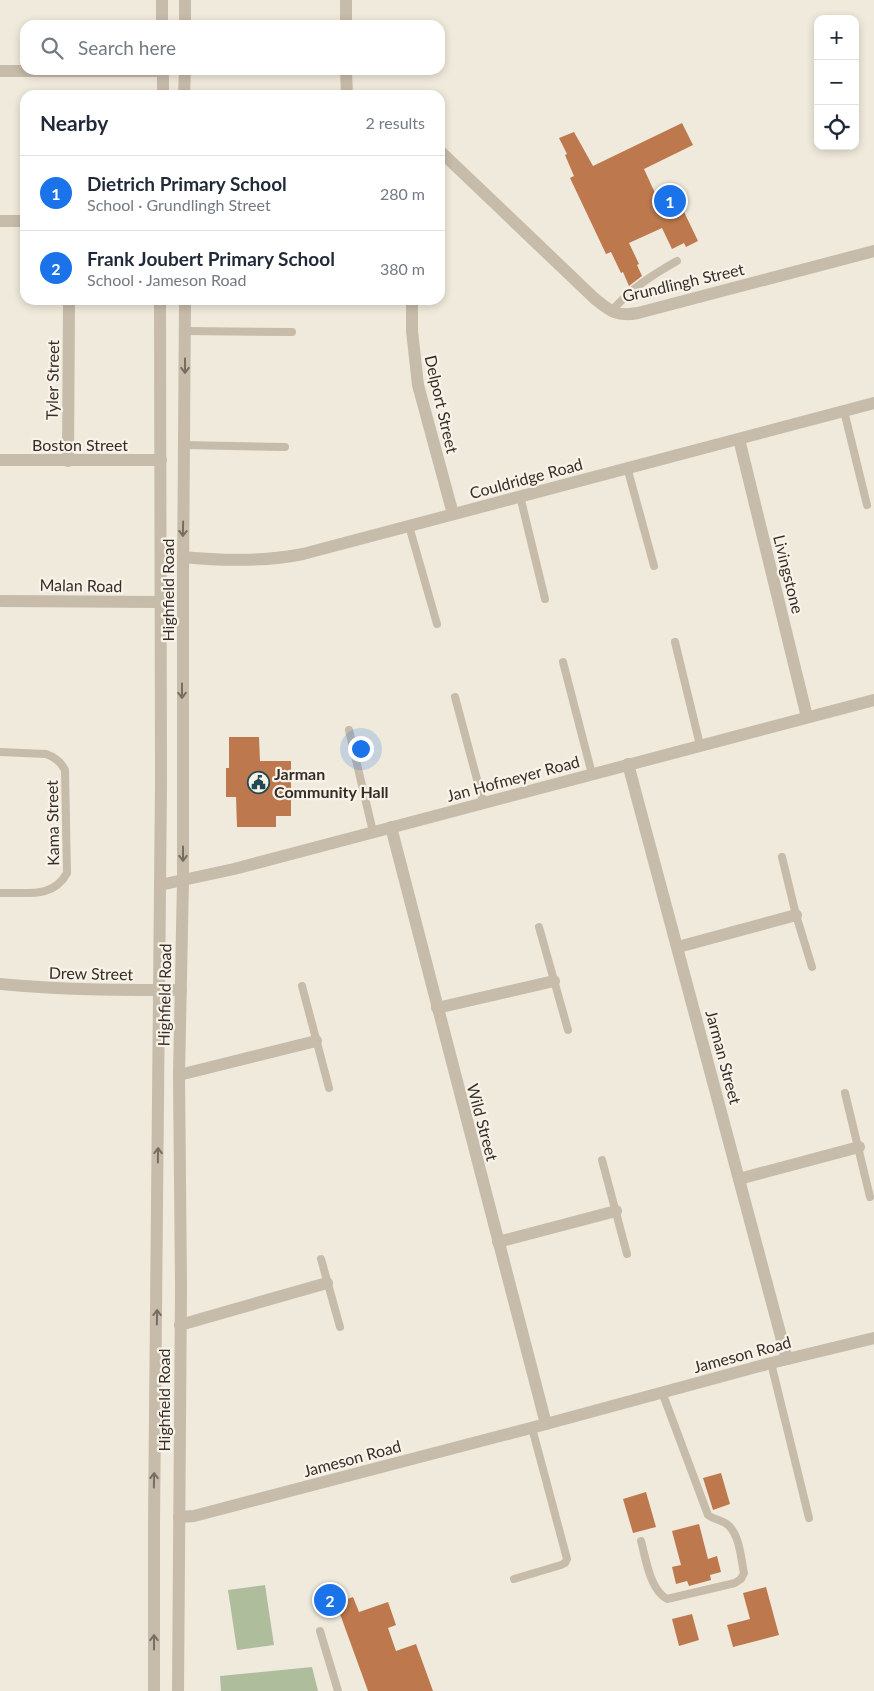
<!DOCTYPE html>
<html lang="en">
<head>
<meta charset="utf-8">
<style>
  :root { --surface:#fff; --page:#f2f2f3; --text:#1f2937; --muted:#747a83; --line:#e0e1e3; --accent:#1a73e8 }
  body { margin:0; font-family:Lato,sans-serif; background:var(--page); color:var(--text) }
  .controls { position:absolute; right:15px; top:15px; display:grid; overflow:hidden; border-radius:10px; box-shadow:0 2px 8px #0003 }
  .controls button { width:45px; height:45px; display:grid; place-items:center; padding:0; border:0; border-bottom:1px solid var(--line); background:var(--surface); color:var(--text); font:25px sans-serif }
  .you { position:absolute; left:360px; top:748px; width:18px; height:18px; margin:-12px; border:4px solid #fff; border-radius:50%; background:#1a73e8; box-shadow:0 0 0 8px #1a73e833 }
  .badge { display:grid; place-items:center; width:32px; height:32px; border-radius:50%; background:var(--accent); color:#fff; font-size:16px; font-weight:700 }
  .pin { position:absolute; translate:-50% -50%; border:2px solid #fff; box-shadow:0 1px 5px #0006 }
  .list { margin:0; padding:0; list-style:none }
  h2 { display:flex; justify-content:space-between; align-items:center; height:65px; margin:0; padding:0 20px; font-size:21px }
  h2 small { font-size:16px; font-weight:400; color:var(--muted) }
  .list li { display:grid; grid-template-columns:32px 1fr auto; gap:15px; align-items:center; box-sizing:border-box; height:75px; padding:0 20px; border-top:1px solid var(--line) }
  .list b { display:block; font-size:19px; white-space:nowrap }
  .list p { margin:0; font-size:16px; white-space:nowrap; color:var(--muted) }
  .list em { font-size:16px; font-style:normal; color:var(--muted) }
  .icon { flex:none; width:28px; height:28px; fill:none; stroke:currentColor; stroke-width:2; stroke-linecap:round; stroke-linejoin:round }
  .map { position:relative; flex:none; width:874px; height:1691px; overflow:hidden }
  .search { position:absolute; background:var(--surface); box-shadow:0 2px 8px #0003; left:20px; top:20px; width:425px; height:55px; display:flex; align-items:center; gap:12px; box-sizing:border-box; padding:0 18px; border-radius:15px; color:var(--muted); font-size:19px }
  .panel { position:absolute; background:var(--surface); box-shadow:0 2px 8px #0003; left:20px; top:90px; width:425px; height:215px; border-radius:15px }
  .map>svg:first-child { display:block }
  .green { fill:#aebe9d }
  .building { fill:#bd794d }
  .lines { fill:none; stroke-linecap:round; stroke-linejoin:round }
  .lane { stroke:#c7bba9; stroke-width:8 }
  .street { stroke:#c7bba9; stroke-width:12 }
  .oneway { stroke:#776d62 }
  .labels { text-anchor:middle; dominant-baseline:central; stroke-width:4.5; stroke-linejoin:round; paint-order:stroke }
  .street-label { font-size:16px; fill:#352e28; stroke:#f8f3e8 }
  .poi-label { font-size:16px; font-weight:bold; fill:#352e28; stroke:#f8f3e8; text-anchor:start }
</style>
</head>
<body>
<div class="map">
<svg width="874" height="1691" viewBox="0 0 874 1691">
  <rect width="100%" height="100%" fill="#f0eadc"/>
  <!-- green -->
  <g class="green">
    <polygon points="265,1585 274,1645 237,1650 228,1590"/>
    <polygon points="312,1667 318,1691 221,1691 220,1676"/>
  </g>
  <!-- building -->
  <g class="building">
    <polygon points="682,123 693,145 644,169 655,193 666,188 670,196 675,193 698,241 686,247 684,243 672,249 662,228 629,243 639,264 637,265 642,276 629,286 623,272 621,273 611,252 606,254 570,178 574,176 565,155 567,154 559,138 574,132 593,166"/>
    <polygon points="229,737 259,737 260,761 291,761 291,816 276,816 276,827 237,827 236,797 226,797 226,768 229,768"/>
    <polygon points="721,1473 730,1504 713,1510 703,1478"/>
    <polygon points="646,1492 656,1527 633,1533 623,1499"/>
    <polygon points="699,1524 708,1559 717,1556 721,1572 710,1575 711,1580 689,1586 687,1581 676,1584 672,1567 681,1565 672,1531"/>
    <polygon points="766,1587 779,1635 733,1647 727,1625 750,1619 743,1593"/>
    <polygon points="353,1597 359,1612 388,1602 396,1625 388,1628 396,1651 416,1644 433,1691 368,1691 336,1603"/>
    <polygon points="692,1614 699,1640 679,1646 672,1619"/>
  </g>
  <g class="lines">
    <!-- lane -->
    <g class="lane">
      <path d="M611,312C629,290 652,275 677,261"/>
      <polyline points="185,331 292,332"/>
      <polyline points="844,411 867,505"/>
      <polyline points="184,445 285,447"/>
      <polyline points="627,467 654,566"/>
      <polyline points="520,496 545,599"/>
      <polyline points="409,526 437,624"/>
      <polyline points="675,642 700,745"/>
      <polyline points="563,662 592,774"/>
      <polyline points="455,697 483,802"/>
      <polyline points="349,730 373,832"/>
      <path d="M0,752L46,754C55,757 61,762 65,770L67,873C53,899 26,892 0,893"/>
      <polyline points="782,857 796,915 812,967"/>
      <polyline points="539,927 568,1030"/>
      <polyline points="302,986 329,1088"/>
      <polyline points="845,1093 870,1197"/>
      <polyline points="602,1160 627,1254"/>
      <polyline points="321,1259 340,1327"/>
      <polyline points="771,1363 809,1518"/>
      <path d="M641,1541C646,1559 650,1590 667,1599L735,1583L741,1579L744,1573C741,1559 740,1537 729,1526C724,1520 714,1520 708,1515L662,1392"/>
      <polyline points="514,1579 561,1565 565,1563 567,1559 532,1428"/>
      <polyline points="320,1631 338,1691"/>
    </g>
    <!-- street -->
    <g class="street">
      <polyline points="162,0 162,25"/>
      <polyline points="185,25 185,0"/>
      <polyline points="346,25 346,0"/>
      <polyline points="346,70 347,95"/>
      <polyline points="0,71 163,71"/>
      <polyline points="163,95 163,70"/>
      <polyline points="184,95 185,70"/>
      <path d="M440,151L594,298C610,311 616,317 638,313L874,251"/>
      <polyline points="0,221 25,221"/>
      <polyline points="412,300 412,331 418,385 453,514"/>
      <polyline points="739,439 807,717"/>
      <polyline points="0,460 161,460"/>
      <polyline points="68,461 69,300"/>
      <path d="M183,557C224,561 263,562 303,554L874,403"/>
      <polyline points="0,601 162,602"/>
      <polyline points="628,764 787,1359"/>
      <polyline points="391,827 546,1424"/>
      <polyline points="160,885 234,869 874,700"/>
      <polyline points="678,947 796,915"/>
      <path d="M0,984C60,990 120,990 181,990"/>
      <polyline points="437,1008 554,981"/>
      <polyline points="179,1075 316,1041"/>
      <polyline points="739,1179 859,1147"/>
      <polyline points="498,1242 616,1211"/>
      <polyline points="180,1325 327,1283"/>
      <polyline points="179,1517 194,1516 546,1424 771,1363 874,1338"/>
      <polyline points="154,1691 154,1522 161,783 160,300"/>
      <polyline points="178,1691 181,1287 179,1075 183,881 183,581 185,300"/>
    </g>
  </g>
  <!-- one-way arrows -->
  <defs><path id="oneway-shaft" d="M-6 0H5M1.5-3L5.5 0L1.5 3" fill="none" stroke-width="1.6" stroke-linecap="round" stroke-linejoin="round" transform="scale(1.25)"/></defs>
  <g class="oneway">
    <use href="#oneway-shaft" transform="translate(185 366) rotate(90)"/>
    <use href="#oneway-shaft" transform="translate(183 529) rotate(91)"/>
    <use href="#oneway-shaft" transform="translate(182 691) rotate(90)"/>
    <use href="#oneway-shaft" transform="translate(183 854) rotate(90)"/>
    <use href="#oneway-shaft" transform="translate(158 1155) rotate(-89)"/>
    <use href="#oneway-shaft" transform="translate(157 1317) rotate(-89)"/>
    <use href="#oneway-shaft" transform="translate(154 1480) rotate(-89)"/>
    <use href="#oneway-shaft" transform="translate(154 1642) rotate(-90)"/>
  </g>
  <!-- icons -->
  <defs>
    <symbol id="civic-ring" viewBox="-11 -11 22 22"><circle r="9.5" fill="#f8f3e8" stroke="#214953" stroke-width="1.5"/><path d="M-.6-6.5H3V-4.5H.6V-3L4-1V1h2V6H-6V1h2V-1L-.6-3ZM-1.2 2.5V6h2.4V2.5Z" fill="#214953"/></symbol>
  </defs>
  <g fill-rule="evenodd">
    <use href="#civic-ring" x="246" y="770" width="25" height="25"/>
  </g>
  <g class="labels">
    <!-- street labels -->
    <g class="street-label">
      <text transform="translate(683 282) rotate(-13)">Grundlingh Street</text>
      <text transform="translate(52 380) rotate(-89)">Tyler Street</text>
      <text transform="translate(442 404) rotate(77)">Delport Street</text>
      <text x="80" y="444">Boston Street</text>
      <text transform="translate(526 478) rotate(-15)">Couldridge Road</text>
      <text transform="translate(789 574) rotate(76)">Livingstone</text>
      <text transform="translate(81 585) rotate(1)">Malan Road</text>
      <text transform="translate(167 590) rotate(-90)">Highfield Road</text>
      <text transform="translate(513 778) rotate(-15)">Jan Hofmeyer Road</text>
      <text transform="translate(52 823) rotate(-91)">Kama Street</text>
      <text transform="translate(91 973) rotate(1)">Drew Street</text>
      <text transform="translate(164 995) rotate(-89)">Highfield Road</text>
      <text transform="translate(724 1057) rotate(75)">Jarman Street</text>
      <text transform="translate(483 1122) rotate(75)">Wild Street</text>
      <text transform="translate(742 1354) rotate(-15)">Jameson Road</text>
      <text transform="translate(163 1400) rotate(-90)">Highfield Road</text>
      <text transform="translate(352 1458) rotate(-15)">Jameson Road</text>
    </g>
    <!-- poi labels -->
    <g class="poi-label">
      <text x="274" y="773">Jarman<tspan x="274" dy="18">Community Hall</tspan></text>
    </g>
  </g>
</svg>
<div class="controls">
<button>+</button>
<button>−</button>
<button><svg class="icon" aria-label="locate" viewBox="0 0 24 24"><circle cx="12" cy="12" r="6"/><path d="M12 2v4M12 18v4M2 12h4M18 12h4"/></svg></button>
</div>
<div class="you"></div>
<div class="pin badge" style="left:670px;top:201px">1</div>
<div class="pin badge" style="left:330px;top:1600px">2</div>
<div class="search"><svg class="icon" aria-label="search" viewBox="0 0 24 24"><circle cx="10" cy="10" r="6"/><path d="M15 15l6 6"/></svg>Search here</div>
<section class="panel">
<h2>Nearby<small>2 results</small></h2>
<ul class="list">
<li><span class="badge">1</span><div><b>Dietrich Primary School</b><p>School · Grundlingh Street</p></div><em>280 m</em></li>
<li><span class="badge">2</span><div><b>Frank Joubert Primary School</b><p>School · Jameson Road</p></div><em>380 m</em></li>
</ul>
</section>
</div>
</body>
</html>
